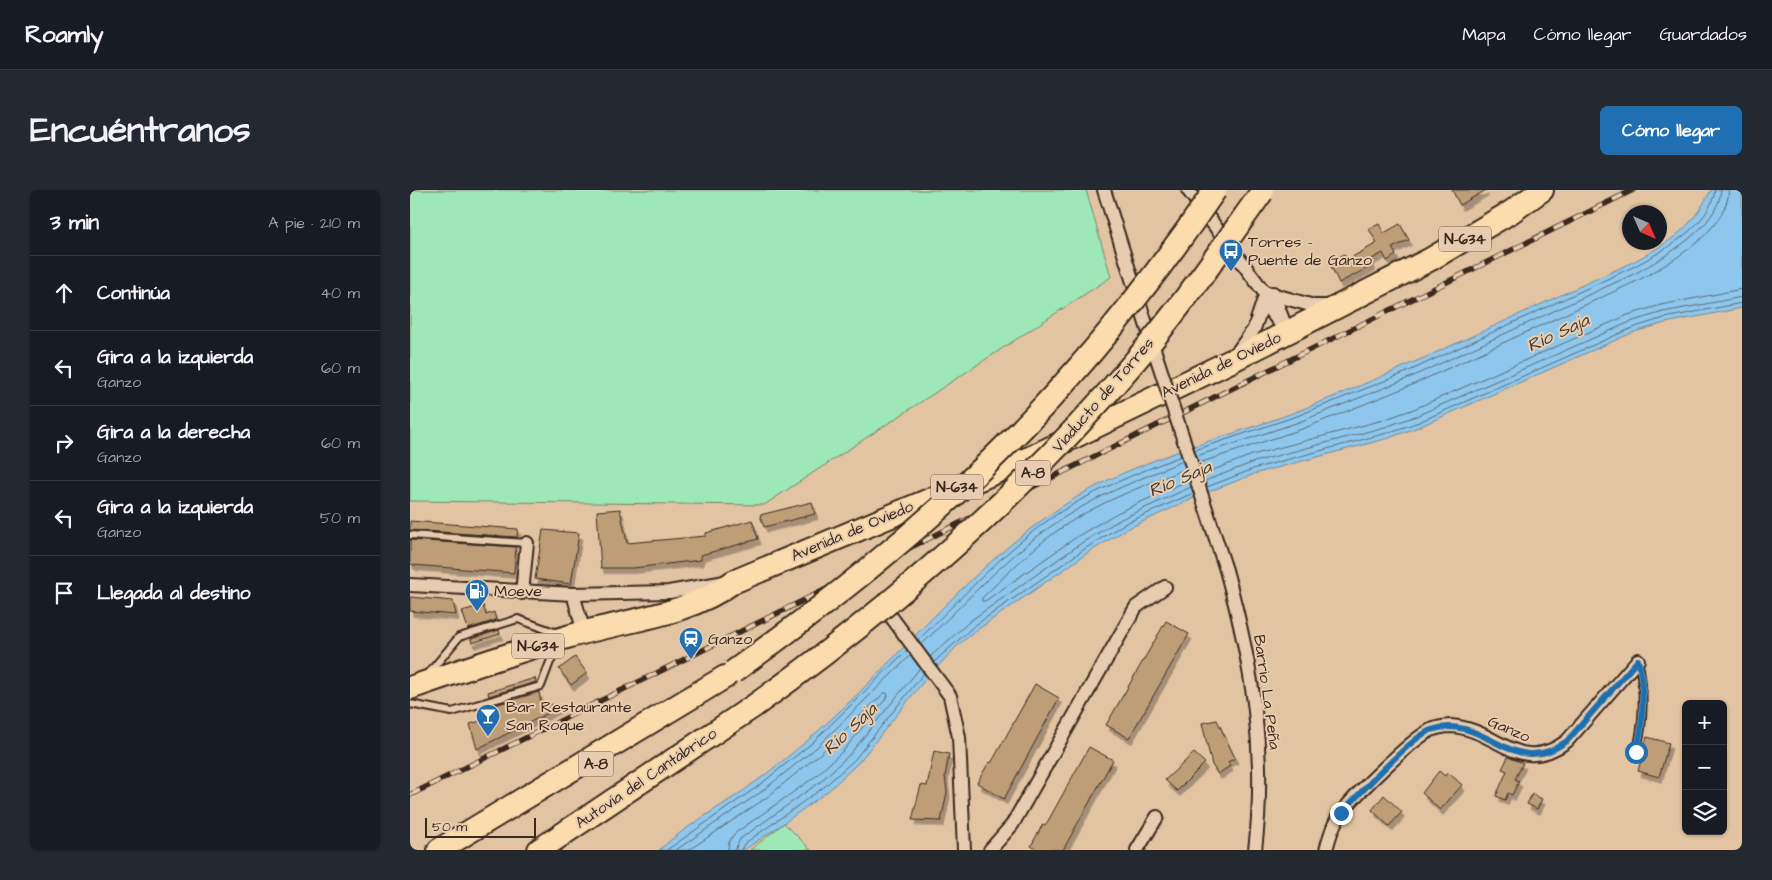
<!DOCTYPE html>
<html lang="es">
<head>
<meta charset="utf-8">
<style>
  :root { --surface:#171b24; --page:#242831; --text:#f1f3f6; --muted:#9ea1a6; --line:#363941; --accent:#1f6fb2 }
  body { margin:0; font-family:"Architects Daughter",sans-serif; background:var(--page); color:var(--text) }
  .controls { position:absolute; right:15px; bottom:15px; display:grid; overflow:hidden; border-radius:8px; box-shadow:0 1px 4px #0004 }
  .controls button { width:45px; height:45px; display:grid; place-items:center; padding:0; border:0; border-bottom:1px solid var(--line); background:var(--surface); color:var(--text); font:25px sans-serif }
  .compass { position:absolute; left:1212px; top:15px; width:45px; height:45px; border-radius:50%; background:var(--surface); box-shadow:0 1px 4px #0004; rotate:135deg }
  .scale { position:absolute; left:15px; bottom:12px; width:111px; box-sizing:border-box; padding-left:5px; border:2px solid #3b2a1e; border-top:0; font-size:14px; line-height:18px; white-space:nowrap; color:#3b2a1e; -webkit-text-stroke:4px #e8ccaf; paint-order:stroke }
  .stop { position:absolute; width:15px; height:15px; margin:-11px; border:4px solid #1f6fb2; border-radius:50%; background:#fff }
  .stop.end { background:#1f6fb2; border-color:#fff; box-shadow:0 1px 5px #0008 }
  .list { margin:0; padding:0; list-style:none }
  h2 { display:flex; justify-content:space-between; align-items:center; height:65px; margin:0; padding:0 20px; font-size:21px }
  h2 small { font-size:16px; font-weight:400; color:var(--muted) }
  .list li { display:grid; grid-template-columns:32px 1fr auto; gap:15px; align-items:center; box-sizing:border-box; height:75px; padding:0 20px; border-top:1px solid var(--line) }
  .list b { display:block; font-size:19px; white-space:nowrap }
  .list p { margin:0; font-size:16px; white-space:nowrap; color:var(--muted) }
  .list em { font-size:16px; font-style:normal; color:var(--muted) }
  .icon { flex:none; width:28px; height:28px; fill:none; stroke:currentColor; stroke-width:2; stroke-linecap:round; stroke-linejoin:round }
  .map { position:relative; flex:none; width:1332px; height:660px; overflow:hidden; border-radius:8px }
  header { display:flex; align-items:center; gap:30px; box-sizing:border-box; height:70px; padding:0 25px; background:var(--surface); border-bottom:1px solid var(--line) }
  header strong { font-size:24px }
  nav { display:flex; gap:28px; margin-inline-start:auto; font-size:18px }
  .intro { display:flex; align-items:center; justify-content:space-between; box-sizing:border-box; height:120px; padding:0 30px }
  h1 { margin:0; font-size:35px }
  .button { padding:12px 22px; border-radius:8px; background:var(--accent); color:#fff; font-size:18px; font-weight:700 }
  main { display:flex; gap:30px; padding:0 30px }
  aside { flex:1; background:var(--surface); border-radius:8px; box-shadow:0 1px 4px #0004 }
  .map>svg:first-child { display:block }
  .green { fill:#9ee7b6; stroke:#6c886a }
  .water { fill:#8ec7ed; stroke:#6d889a }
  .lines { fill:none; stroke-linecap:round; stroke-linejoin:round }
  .shore { stroke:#5c6971; stroke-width:1 }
  .building { fill:#be9e77; stroke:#3b2a1e; filter:url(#shadow) }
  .lane-casing { stroke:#3b2a1e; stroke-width:10 }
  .street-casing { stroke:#3b2a1e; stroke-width:16 }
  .highway-casing { stroke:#3b2a1e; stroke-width:26 }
  .lane { stroke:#e8ccaf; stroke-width:6 }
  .street { stroke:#e8ccaf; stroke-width:12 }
  .highway { stroke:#fcdcac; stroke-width:22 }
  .rail-casing { stroke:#3b2a1e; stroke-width:5.5 }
  .rail { stroke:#e8ccaf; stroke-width:4; stroke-dasharray:11; stroke-linecap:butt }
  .street-bridge-casing { stroke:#3b2a1e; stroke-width:16; stroke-linecap:butt }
  .highway-bridge-casing { stroke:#3b2a1e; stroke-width:26; stroke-linecap:butt }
  .street-bridge { stroke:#e8ccaf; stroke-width:12 }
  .highway-bridge { stroke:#fcdcac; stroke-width:22 }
  .route { stroke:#1f6fb2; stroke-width:6 }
  .labels { text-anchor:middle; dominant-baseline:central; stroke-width:4; stroke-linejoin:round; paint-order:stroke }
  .shield { fill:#e8ccaf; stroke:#6f5b4a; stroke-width:1 }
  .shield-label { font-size:15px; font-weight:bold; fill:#3b2a1e }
  .poi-label { font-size:16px; fill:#3b2a1e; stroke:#e8ccaf; text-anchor:start }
  .street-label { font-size:16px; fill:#3b2a1e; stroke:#e8ccaf }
  .water-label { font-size:18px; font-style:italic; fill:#433a33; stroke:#e8ccaf }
</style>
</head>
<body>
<header>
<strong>Roamly</strong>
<nav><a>Mapa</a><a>Cómo llegar</a><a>Guardados</a></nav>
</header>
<div class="intro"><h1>Encuéntranos</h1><a class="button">Cómo llegar</a></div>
<main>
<aside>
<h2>3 min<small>A pie · 210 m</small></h2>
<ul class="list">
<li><svg class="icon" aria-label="ahead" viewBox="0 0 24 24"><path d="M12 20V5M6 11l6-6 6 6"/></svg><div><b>Continúa</b></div><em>40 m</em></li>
<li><svg class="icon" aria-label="left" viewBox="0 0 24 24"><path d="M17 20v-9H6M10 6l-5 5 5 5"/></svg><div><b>Gira a la izquierda</b><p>Ganzo</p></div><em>60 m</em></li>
<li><svg class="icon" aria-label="right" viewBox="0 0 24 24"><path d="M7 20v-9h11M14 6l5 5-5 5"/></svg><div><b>Gira a la derecha</b><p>Ganzo</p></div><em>60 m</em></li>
<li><svg class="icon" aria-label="left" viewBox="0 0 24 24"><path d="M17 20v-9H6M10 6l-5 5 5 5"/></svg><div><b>Gira a la izquierda</b><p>Ganzo</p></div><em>50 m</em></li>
<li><svg class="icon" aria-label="arrive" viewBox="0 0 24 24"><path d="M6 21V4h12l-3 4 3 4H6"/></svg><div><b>Llegada al destino</b></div></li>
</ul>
</aside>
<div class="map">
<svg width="1332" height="660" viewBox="0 0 1332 660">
  <defs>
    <filter id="shadow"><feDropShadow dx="3" dy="5.5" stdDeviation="0" flood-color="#0004"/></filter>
  </defs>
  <rect width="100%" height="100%" fill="#e2c4a3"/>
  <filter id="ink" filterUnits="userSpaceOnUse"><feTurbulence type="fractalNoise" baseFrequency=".02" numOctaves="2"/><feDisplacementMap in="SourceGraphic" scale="10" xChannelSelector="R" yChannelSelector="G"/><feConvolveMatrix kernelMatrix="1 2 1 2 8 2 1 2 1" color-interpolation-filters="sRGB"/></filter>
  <g filter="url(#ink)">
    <!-- green -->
    <g class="green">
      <polygon points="0,0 676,0 701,87 354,315 0,311"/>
      <polygon points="374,633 401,660 340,660"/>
    </g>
    <!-- water -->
    <path class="water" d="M1301,0H1332V118L1255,133L1224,142L1011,236L979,248L847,283L790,305L717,339L679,362L567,440L549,454L513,492L449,572L418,601L374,633L334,660H249C278,634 313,616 344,593C362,580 380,565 398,550C490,471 567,365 672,304C740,265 816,248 888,221C1001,177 1110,123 1221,73C1260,52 1280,41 1301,0Z"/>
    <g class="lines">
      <!-- shore -->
      <g class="shore">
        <path d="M785,260L887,226L997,182L1223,77C1251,62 1301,36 1305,0"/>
        <path d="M787,266L889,232L999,188L1226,83C1254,67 1309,37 1311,0"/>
        <path d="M789,273L892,239L1002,195L1229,90C1260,73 1317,41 1319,0"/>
        <path d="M775,279C731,297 683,314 644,343C618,362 595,386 572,408V411H575L668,346L707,323L779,290"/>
        <polyline points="793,284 842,265 973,230 1004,219 1218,125 1251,115 1332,99"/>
        <polyline points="795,291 844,272 975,237 1006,226 1220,132 1253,122 1332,107"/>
        <polyline points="797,297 846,278 977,243 1009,232 1222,138 1254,128 1332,113"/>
        <path d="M508,450C548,412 593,362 637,331C678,302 725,284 771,266"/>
        <path d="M511,455C553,415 593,370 640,337C680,308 728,290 773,271"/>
        <polyline points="520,467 560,431 673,352 711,329 781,297"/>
        <polyline points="524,472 564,436 676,358 714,334 783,303"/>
        <polyline points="257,660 347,597 402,553 497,460"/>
        <polyline points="266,660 351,602 406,558 501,465"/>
        <polyline points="279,660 356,608 411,563 474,503 477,503 478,506 435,559 406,586 324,644 319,652 318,660"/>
        <polyline points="325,660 330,649 410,592 440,564 510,478"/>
        <polyline points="331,660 334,654 414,597 445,569 514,483"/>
      </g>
    </g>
    <!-- building -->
    <g class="building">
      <polygon points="1042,0 1076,0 1050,15"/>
      <polygon points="969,34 974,43 990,34 999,50 982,58 986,65 977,71 973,63 960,70 963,75 929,93 919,72 934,64 937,70 967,53 959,39"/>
      <polygon points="402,312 405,324 354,337 350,325"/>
      <polygon points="210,319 217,353 296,346 296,343 342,330 348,349 291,365 291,370 223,378 191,378 187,321"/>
      <polygon points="0,331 108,339 107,347 0,340"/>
      <polygon points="133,340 169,343 161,394 125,389"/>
      <polygon points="0,350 106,357 104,383 3,375 0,373"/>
      <polygon points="0,407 43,411 46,425 0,421"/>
      <polygon points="73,415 76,425 84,422 86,430 58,439 52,421"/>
      <polygon points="756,431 779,444 719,548 696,535"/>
      <polygon points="89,440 90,444 62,453 61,449"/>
      <polygon points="165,467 177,483 161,495 149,479"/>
      <polygon points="125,488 126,492 79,506 78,502"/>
      <polygon points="625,494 649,508 594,609 567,593 579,572 581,573 584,568"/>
      <polygon points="129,502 131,513 152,516 67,559 60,534 85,527 82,516"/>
      <polygon points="807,530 825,568 818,572 820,576 808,584 802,575 792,533"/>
      <polygon points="1237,547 1259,553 1249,587 1228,581"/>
      <polygon points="679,557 703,570 653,660 627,660 621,656 633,634 635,635 638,631"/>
      <polygon points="524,561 539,564 535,586 537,602 531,631 502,630 511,595 517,596"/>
      <polygon points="784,563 795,573 767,601 755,590"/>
      <polygon points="1098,567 1113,573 1105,589 1109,591 1102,605 1098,603 1095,610 1086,606 1097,581 1092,579"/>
      <polygon points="1029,581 1035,586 1038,582 1052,595 1030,620 1012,603"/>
      <polygon points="1122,604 1132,609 1127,619 1117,614"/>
      <polygon points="974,605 992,622 979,636 962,620"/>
    </g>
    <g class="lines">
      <defs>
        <g id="lane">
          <polyline points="0,345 117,353"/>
          <polyline points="19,483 49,447 108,429 147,443"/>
          <polyline points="0,514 42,522 131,496 140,472 151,456"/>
          <path d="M1226,562C1234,536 1235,497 1228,470"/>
        </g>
        <g id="street">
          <polyline points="694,0 738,140"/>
          <polyline points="778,0 854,102 857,117 878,143"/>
          <polyline points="854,102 904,116 922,116"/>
          <polyline points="863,103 876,138"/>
          <polyline points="826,164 844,139 854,109"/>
          <path d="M816,380C842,474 857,562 845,660"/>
          <polyline points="0,395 163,404 259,402 315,392"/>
          <polyline points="112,403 117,353"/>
          <polyline points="163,404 174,442"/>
          <polyline points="471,413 540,506 549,547 554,660"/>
          <polyline points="580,660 602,635 726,417 755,397"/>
          <polyline points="727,660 747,627"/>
          <path d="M916,660C919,648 924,631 932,622C947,603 999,552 1019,541C1024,538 1035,536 1041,536C1088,539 1109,587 1157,551L1228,470"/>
        </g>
        <g id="highway">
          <path d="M0,498C52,480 104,462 157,447C212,430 276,427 323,392L622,267L821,171L1021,69L1101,22L1132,0"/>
          <polyline points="29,660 315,487"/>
          <polyline points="129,660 344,516"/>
        </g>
      </defs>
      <!-- lane casing -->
      <use href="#lane" class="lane-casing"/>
      <!-- street casing -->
      <use href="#street" class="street-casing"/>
      <!-- highway casing -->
      <use href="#highway" class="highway-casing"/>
      <!-- lane -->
      <use href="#lane" class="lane"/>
      <!-- street -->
      <use href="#street" class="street"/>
      <!-- highway -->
      <use href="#highway" class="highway"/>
      <defs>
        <polyline id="rail" points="0,605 1223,0"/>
      </defs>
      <!-- rail casing -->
      <use href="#rail" class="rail-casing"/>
      <!-- rail -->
      <use href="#rail" class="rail"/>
      <defs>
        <polyline id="street-bridge" points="740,147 816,380"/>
        <g id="highway-bridge">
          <path d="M323,482C417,414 509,342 591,260C671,181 742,92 805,0"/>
          <path d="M344,516C484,416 614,303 725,171C771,118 811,59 852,2"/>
        </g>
      </defs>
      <!-- street-bridge casing -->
      <use href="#street-bridge" class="street-bridge-casing"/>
      <!-- highway-bridge casing -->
      <use href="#highway-bridge" class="highway-bridge-casing"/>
      <!-- street-bridge -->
      <use href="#street-bridge" class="street-bridge"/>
      <!-- highway-bridge -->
      <use href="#highway-bridge" class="highway-bridge"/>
    </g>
  </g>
  <g class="lines" filter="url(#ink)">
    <!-- route -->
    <path class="route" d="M931,623C949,605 1001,547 1021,540C1076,522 1102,592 1157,551L1228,470C1235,497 1234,536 1226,562"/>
  </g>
  <!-- icons -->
  <defs>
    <symbol id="bus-pin" viewBox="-11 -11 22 30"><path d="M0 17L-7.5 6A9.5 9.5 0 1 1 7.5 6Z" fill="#1f6fb2" stroke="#e8ccaf"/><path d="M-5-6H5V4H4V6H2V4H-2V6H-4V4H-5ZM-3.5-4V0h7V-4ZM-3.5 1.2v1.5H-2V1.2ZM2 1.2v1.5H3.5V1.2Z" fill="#fff"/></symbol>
    <symbol id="fuel-pin" viewBox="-11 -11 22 30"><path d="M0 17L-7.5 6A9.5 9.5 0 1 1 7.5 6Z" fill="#1f6fb2" stroke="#e8ccaf"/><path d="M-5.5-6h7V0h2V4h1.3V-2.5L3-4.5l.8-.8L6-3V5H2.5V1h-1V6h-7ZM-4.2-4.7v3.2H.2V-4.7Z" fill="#fff"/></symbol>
    <symbol id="station-pin" viewBox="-11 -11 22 30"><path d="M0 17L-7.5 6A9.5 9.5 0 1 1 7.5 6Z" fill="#1f6fb2" stroke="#e8ccaf"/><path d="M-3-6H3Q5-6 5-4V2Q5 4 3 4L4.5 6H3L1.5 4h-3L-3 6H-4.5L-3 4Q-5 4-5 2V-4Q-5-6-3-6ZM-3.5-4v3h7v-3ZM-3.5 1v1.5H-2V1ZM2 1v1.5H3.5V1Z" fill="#fff"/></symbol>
    <symbol id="bar-pin" viewBox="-11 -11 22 30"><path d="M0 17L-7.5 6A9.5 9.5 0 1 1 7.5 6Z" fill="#1f6fb2" stroke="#e8ccaf"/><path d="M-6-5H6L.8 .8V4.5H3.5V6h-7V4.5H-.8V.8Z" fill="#fff"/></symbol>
  </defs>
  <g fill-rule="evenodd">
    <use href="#bus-pin" x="807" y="47" width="28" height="38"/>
    <use href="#fuel-pin" x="53" y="387" width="28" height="38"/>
    <use href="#station-pin" x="267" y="435" width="28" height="38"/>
    <use href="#bar-pin" x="64" y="512" width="28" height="38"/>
  </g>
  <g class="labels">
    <!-- shield labels -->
    <g class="shield">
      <rect x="1029" y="36.5" width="52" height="25" rx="4"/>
      <rect x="605.5" y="270.5" width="35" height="25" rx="4"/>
      <rect x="521" y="284.5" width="52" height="25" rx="4"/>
      <rect x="102" y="443.5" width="52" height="25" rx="4"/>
      <rect x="168.5" y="561.5" width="35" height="25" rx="4"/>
    </g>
    <g class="shield-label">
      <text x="1055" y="49">N-634</text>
      <text x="623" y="283">A-8</text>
      <text x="547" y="297">N-634</text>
      <text x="128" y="456">N-634</text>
      <text x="186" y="574">A-8</text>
    </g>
    <!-- poi labels -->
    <g class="poi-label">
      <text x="838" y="52">Torres -<tspan x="838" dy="18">Puente de Ganzo</tspan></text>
      <text x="84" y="401">Moeve</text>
      <text x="298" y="449">Ganzo</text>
      <text x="96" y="517">Bar Restaurante<tspan x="96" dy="18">San Roque</tspan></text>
    </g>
    <!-- street labels -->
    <g class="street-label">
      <text transform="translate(811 175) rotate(-26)">Avenida de Oviedo</text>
      <text transform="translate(693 205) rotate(-49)">Viaducto de Torres</text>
      <text transform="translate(442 341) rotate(-23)">Avenida de Oviedo</text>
      <text transform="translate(857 502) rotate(82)">Barrio La Peña</text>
      <text transform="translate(1099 539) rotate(23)">Ganzo</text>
      <text transform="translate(236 588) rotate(-34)">Autovía del Cantábrico</text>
    </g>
    <!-- water labels -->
    <g class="water-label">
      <text transform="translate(1148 143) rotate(-25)">Río Saja</text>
      <text transform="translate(770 289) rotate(-23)">Río Saja</text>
      <text transform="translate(440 539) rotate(-43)">Río Saja</text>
    </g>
  </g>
</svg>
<div class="controls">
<button>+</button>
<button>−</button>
<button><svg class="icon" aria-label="layers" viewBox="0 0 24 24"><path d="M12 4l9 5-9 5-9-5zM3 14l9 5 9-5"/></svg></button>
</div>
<svg class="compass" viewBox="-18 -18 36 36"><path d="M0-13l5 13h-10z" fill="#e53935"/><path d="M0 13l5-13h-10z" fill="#9ea1a6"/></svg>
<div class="scale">50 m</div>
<div class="stop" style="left:1226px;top:562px"></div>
<div class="stop end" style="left:931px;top:623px"></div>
</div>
</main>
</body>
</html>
